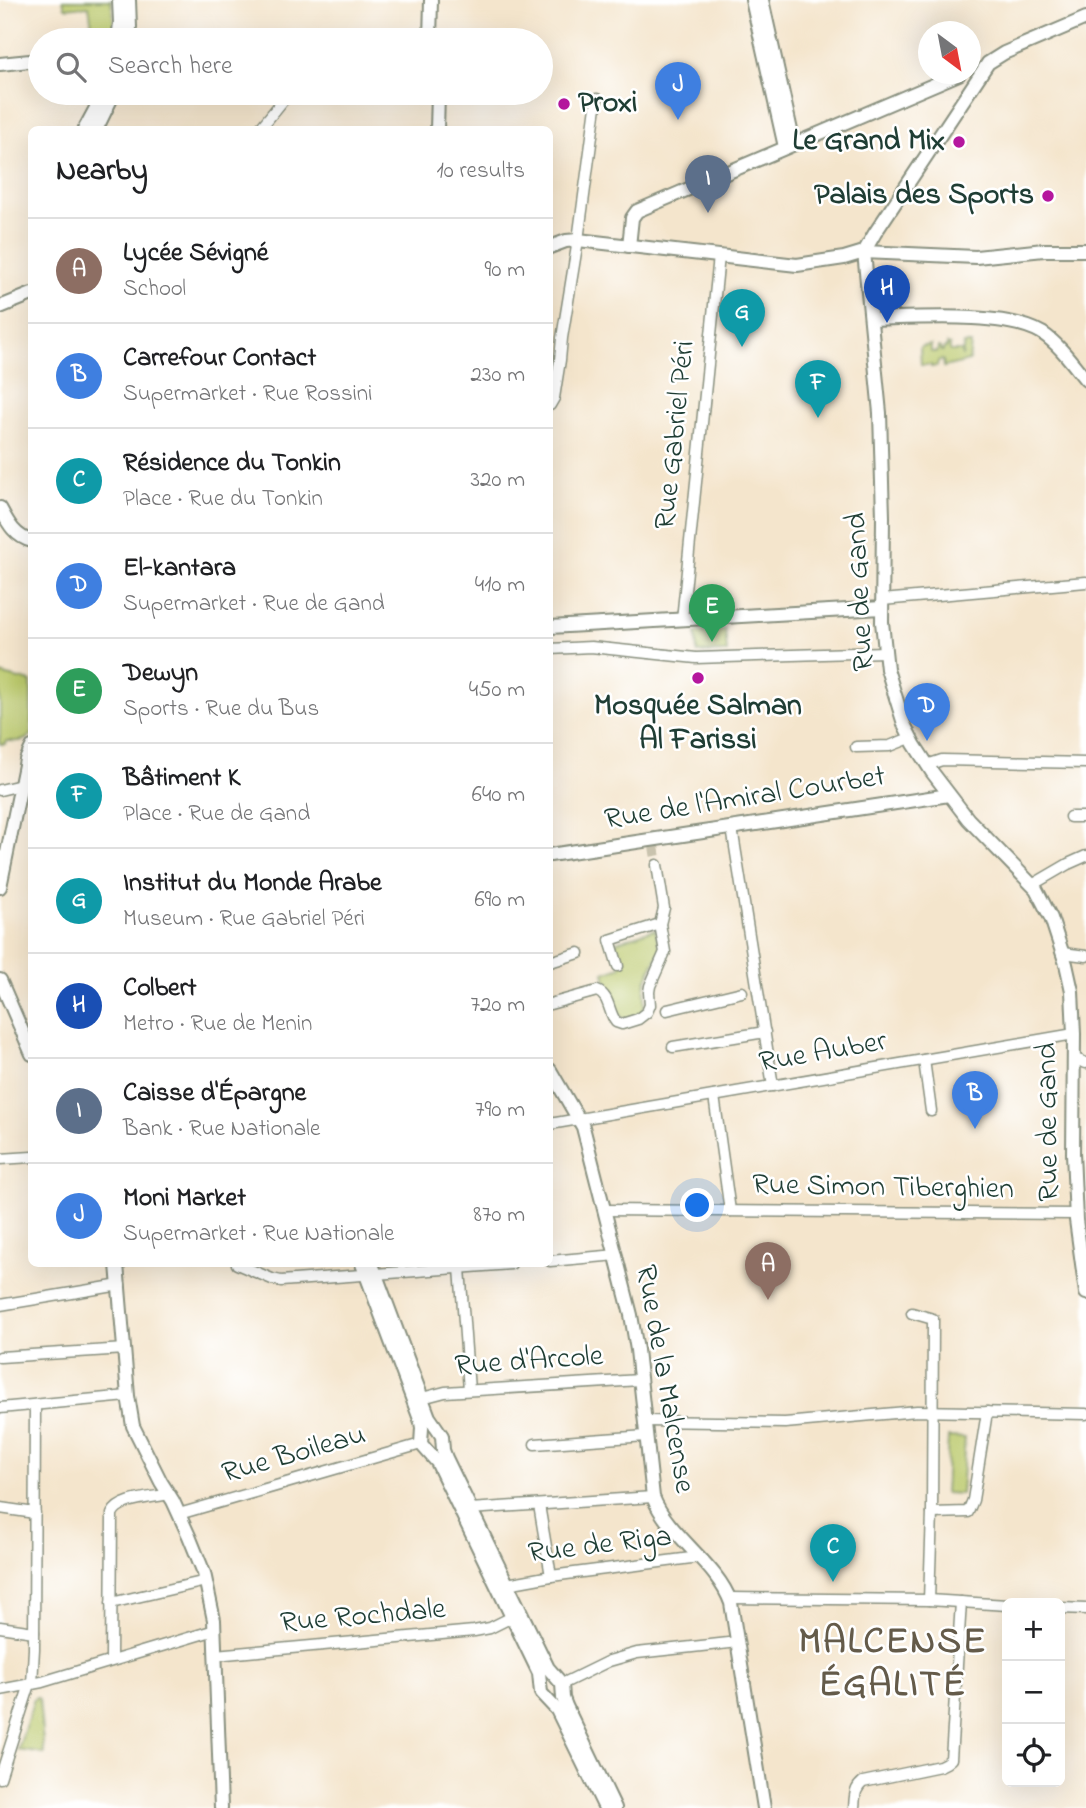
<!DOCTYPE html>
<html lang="en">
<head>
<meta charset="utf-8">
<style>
  :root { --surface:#fff; --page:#f2f2f2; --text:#202124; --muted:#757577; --line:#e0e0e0; --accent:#b5179e }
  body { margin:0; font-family:"Indie Flower",sans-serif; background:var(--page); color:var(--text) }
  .controls { position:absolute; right:21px; bottom:21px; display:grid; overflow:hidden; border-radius:10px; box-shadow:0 7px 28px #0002 }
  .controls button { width:63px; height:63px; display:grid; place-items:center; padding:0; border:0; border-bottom:2px solid var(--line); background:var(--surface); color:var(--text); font:35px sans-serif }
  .compass { position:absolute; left:918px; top:21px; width:63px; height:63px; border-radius:50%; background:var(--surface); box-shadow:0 7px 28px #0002; rotate:148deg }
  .you { position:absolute; left:698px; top:1206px; width:24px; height:24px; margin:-18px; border:5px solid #fff; border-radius:50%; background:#1a73e8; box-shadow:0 0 0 10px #1a73e833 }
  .badge { display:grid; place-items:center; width:46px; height:46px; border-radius:50%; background:var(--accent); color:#fff; font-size:23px; font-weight:700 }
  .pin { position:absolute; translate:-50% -58px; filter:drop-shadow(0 2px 4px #0008) }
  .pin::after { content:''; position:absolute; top:37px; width:24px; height:21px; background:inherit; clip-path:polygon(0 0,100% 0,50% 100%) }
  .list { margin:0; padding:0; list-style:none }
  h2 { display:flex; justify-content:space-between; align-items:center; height:91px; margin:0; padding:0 28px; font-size:30px }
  h2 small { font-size:23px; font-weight:400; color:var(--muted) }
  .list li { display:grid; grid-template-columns:46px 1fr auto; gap:21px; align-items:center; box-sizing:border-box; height:105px; padding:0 28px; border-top:2px solid var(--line) }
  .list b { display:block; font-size:26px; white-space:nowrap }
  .list p { margin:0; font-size:23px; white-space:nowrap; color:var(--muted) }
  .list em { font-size:23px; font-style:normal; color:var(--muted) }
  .icon { flex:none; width:38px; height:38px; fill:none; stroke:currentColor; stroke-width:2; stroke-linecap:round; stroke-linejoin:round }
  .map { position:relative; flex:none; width:1086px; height:1808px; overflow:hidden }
  .search { position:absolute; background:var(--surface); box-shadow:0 7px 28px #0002; left:28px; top:28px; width:525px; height:77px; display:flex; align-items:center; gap:18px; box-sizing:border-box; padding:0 24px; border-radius:38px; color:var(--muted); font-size:26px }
  .panel { position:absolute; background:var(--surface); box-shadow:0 7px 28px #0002; left:28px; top:126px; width:525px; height:1141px; border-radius:10px }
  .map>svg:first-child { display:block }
  .green { fill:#bbc96c; stroke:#6d8350; stroke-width:2 }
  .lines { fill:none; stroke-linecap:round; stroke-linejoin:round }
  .street-tunnel { stroke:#c9c3ae; stroke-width:10; stroke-dasharray:10 5; stroke-linecap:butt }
  .street-casing { stroke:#8a9180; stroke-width:13 }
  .secondary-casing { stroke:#8a9180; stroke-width:16 }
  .street { stroke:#fff; stroke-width:10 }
  .secondary { stroke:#fff; stroke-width:12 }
  .poi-dot { fill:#b5179e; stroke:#fff; stroke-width:2.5 }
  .labels { text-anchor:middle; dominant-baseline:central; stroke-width:5; stroke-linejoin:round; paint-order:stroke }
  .poi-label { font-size:30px; font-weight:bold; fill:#1f3d34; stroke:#fff; text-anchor:end }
  .street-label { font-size:30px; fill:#1f3d34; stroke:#fff }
  .district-label { font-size:37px; font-weight:bold; letter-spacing:2px; fill:#645b4a; stroke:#fff }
</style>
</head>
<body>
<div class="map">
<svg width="1086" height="1808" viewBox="0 0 1086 1808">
  <rect width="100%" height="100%" fill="#fff"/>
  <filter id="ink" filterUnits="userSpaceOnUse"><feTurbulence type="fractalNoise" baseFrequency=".0143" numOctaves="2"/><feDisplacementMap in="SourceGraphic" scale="14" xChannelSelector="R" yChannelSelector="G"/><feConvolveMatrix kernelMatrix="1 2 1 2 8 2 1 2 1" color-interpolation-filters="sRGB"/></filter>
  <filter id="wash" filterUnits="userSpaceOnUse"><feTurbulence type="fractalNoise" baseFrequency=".00686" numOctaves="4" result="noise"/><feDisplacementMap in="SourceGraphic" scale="28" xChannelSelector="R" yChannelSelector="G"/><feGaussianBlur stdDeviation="1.57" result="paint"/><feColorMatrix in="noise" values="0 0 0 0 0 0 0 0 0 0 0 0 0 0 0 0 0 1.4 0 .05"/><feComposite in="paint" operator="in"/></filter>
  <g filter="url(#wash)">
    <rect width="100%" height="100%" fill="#f4e5cc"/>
    <!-- green -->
    <g class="green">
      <polygon points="63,0 111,0 115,31 108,40 94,40 89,6 65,8"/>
      <polygon points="947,344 950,345 950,351 962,351 962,357 964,344 971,344 969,361 944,367 943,360 938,361 937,366 931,367 931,365 921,365 920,347 931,345 931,352 937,352 938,347 940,347 941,351 943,351 944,348 947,347"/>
      <polygon points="725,630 727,652 697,653 696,633"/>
      <path d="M0,674L31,682V734C26,743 15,741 6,741L5,744H0Z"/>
      <path d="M655,929L661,949C656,961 646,975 645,988C644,999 647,1001 643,1012C638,1014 631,1019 626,1019C614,1019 607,983 604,973L621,967L615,942Z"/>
      <polygon points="948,1437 965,1438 961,1494 945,1493"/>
      <polygon points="36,1697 39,1699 44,1754 18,1750 34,1699"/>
    </g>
  </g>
  <g filter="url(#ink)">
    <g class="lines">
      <!-- street-tunnel -->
      <polyline class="street-tunnel" points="654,846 657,865"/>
      <defs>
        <g id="street">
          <polyline points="259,130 289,93"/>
          <polyline points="550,405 554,398 560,360 562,338 578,240 597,99"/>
          <polyline points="882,600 1086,582"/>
          <polyline points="682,620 719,256"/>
          <polyline points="550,649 591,647 696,658 884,652"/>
          <polyline points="856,747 890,746 910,738"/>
          <polyline points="927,765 942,760 1086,763"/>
          <polyline points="0,790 21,785 32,785"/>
          <polyline points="1070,817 1086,817"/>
          <polyline points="732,828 773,1086"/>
          <polyline points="1032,885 1068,864 1086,856"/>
          <polyline points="1063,953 1086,956"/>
          <polyline points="550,962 579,953"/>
          <polyline points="618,966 610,940 660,924"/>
          <path d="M550,1004L597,991C610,996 608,1012 616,1022L622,1024L638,1019L647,1012L650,1005L649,992L650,986L665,952L660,924L664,908L657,865"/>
          <polyline points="667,1010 742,992"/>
          <polyline points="673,1047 765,1032"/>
          <polyline points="1075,1059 1086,1063"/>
          <polyline points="924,1060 931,1111"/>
          <polyline points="714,1096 730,1211"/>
          <polyline points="550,1124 1074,1034"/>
          <polyline points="0,1159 32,1157"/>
          <polyline points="605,1210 1076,1214"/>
          <polyline points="550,1261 617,1255"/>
          <polyline points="237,1264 272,1279 281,1281 511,1264"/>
          <polyline points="460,1268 469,1390"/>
          <polyline points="0,1305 120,1285"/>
          <polyline points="912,1313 933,1319 932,1513 929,1600"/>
          <polyline points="0,1357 125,1349"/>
          <polyline points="422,1398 445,1392 640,1380"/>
          <polyline points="0,1408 128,1396"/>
          <polyline points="644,1421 785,1423 917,1411 1086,1414"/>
          <polyline points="535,1444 646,1436"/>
          <polyline points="539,1505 551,1576"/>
          <polyline points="0,1508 35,1513"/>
          <polyline points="470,1509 653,1497"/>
          <polyline points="932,1513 968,1512 973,1500 987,1412"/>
          <polyline points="179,1514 421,1444"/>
          <polyline points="507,1584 551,1576 699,1557"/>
          <polyline points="730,1598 929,1600 1007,1605"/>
          <polyline points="111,1603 206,1581"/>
          <polyline points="1060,1608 1086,1609"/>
          <polyline points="0,1627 34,1632"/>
          <polyline points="215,1655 474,1631 490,1628 512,1617"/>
          <path d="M111,1660L112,1514C119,1498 153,1498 169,1494"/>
          <polyline points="32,1684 34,1649 35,1405"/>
          <polyline points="562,1684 609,1661 637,1653 738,1642"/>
          <polyline points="0,1690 42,1682 215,1630"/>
          <polyline points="0,1778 30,1684"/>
          <path d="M854,1808C855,1797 854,1789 863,1782L940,1766L946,1763L951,1759L961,1602"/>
        </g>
        <g id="secondary">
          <polyline points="752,0 785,147"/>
          <polyline points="762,0 794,144"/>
          <polyline points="1086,18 1004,53 988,63 875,233 864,252 880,413 883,517 882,622 887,669 904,724 914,744 932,772 968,819 1036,889 1051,918 1066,964 1072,991 1074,1034 1073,1153 1076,1220 1086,1293"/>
          <polyline points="118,40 120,23 119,0"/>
          <polyline points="129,40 130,27 129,0"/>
          <polyline points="430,40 431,0"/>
          <polyline points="0,64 40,60"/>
          <polyline points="84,130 104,93"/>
          <polyline points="96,130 114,93"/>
          <polyline points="437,130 438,93"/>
          <polyline points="629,246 632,218 637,211 959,74"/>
          <polyline points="550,247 566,241 578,240 797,265 844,258 864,252 976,257 1044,250 1086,250"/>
          <polyline points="0,307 32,294"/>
          <path d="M871,319C914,318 1006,311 1042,333C1059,344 1073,364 1086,380"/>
          <path d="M0,508C8,523 15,537 32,541"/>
          <polyline points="550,627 882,608"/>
          <polyline points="550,855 949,795"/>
          <polyline points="0,887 26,760 32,747"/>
          <polyline points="0,980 32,1054"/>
          <path d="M550,1070L583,1127L631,1315L637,1350L653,1497C668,1536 717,1563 731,1603L764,1808"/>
          <polyline points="117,1264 128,1396 133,1426 161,1482 173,1501 189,1536 204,1573 214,1620 221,1808"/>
          <polyline points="362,1264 421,1422 422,1428 421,1444 437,1462 539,1673 541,1693 557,1710 605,1808"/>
          <polyline points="372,1264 429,1417 442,1436 443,1450 446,1458 548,1668 562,1684 563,1698 566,1706 615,1808"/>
        </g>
      </defs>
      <!-- street casing -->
      <use href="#street" class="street-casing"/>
      <!-- secondary casing -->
      <use href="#secondary" class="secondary-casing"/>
      <!-- street -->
      <use href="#street" class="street"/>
      <!-- secondary -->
      <use href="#secondary" class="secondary"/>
    </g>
  </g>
  <!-- markers -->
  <g class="poi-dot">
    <circle cx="564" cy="104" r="7"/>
    <circle cx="959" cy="142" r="7"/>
    <circle cx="1048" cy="196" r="7"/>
    <circle cx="698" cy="678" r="7"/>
  </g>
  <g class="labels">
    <!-- poi labels -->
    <g class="poi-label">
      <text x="578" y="104" text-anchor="start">Proxi</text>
      <text x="945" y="142">Le Grand Mix</text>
      <text x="1034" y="196">Palais des Sports</text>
      <text x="698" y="707" text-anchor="middle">Mosquée Salman<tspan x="698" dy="34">Al Farissi</tspan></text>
    </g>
    <!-- street labels -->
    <g class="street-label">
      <text transform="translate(676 435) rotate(-84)">Rue Gabriel Péri</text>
      <text transform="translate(861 592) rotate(-93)">Rue de Gand</text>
      <text transform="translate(745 799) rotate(-9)">Rue de l'Amiral Courbet</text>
      <text transform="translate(823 1053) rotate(-10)">Rue Auber</text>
      <text transform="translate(1049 1122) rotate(-91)">Rue de Gand</text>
      <text transform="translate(883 1188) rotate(1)">Rue Simon Tiberghien</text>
      <text transform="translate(529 1362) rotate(-4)">Rue d'Arcole</text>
      <text transform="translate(664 1379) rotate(80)">Rue de la Malcense</text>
      <text transform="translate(294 1455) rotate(-16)">Rue Boileau</text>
      <text transform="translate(600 1546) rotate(-7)">Rue de Riga</text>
      <text transform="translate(363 1617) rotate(-5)">Rue Rochdale</text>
    </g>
    <!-- district labels -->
    <g class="district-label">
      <text x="893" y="1643">MALCENSE<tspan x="893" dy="43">ÉGALITÉ</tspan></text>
    </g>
  </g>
</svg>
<div class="controls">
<button>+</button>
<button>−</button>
<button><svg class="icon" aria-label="locate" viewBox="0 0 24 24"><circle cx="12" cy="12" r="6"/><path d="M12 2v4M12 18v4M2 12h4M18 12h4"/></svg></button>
</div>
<svg class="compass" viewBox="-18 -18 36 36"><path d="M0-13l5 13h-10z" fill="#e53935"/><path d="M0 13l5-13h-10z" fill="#757577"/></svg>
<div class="you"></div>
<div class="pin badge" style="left:768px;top:1300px;background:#8d6e63">A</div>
<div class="pin badge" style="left:975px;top:1129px;background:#3f7fe0">B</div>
<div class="pin badge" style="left:833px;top:1582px;background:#0f9aa8">C</div>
<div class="pin badge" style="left:927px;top:741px;background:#3f7fe0">D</div>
<div class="pin badge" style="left:712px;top:642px;background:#2e9e5b">E</div>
<div class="pin badge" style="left:818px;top:418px;background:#0f9aa8">F</div>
<div class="pin badge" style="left:742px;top:347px;background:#0f9aa8">G</div>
<div class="pin badge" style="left:887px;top:323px;background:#1a4fb4">H</div>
<div class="pin badge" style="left:708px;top:213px;background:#5c6f8a">I</div>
<div class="pin badge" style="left:678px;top:120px;background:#3f7fe0">J</div>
<div class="search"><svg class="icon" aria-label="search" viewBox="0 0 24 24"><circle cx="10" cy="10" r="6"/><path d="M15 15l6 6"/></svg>Search here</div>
<section class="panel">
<h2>Nearby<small>10 results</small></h2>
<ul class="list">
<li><span class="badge" style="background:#8d6e63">A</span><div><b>Lycée Sévigné</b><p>School</p></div><em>90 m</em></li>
<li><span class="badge" style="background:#3f7fe0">B</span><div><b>Carrefour Contact</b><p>Supermarket · Rue Rossini</p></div><em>230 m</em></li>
<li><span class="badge" style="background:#0f9aa8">C</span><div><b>Résidence du Tonkin</b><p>Place · Rue du Tonkin</p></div><em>320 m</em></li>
<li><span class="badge" style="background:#3f7fe0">D</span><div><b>El-kantara</b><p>Supermarket · Rue de Gand</p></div><em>410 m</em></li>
<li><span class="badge" style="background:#2e9e5b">E</span><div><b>Dewyn</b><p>Sports · Rue du Bus</p></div><em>450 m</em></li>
<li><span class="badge" style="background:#0f9aa8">F</span><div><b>Bâtiment K</b><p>Place · Rue de Gand</p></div><em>640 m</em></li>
<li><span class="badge" style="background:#0f9aa8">G</span><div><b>Institut du Monde Arabe</b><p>Museum · Rue Gabriel Péri</p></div><em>690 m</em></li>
<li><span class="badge" style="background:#1a4fb4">H</span><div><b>Colbert</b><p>Metro · Rue de Menin</p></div><em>720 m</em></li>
<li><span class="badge" style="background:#5c6f8a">I</span><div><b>Caisse d'Épargne</b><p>Bank · Rue Nationale</p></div><em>790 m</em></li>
<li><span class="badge" style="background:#3f7fe0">J</span><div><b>Moni Market</b><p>Supermarket · Rue Nationale</p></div><em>870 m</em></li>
</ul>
</section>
</div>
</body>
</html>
